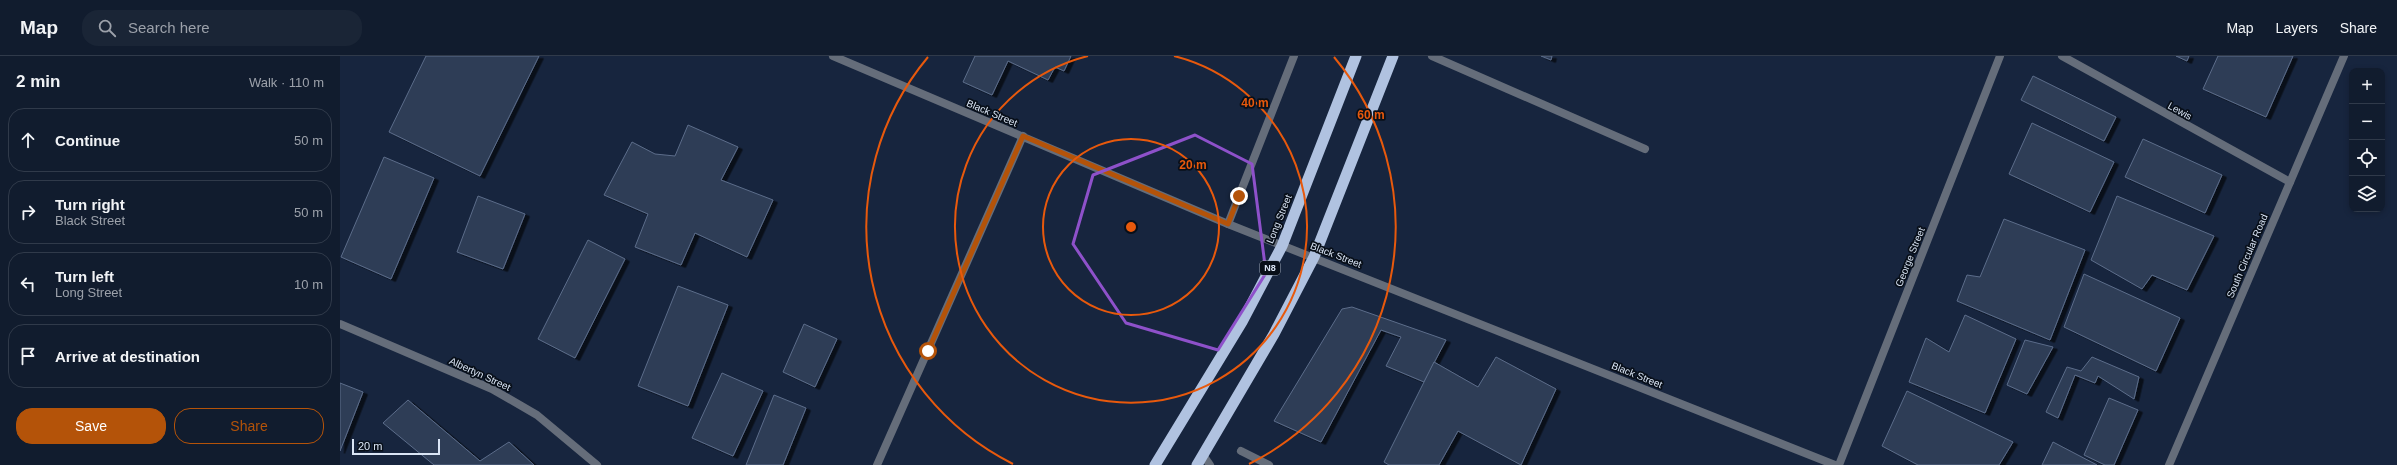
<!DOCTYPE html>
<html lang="en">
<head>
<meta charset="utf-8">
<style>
  :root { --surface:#111c2e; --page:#1a2536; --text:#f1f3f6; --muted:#9ca1aa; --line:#303a4a; --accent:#b45309 }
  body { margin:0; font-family:Arial,sans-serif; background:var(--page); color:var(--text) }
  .controls { position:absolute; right:12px; top:12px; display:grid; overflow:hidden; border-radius:8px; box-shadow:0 2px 6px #0003 }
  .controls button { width:36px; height:36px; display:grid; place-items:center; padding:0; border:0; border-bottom:1px solid var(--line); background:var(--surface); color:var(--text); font:20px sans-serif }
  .scale { position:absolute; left:12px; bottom:10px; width:88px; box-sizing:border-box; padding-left:4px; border:2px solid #dae5f5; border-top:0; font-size:11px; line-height:14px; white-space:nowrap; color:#dae5f5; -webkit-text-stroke:3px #080f19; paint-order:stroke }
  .stop { position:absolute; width:12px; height:12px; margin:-9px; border:3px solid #b45309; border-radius:50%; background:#fff }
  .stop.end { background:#b45309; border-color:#fff; box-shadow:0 1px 4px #0008 }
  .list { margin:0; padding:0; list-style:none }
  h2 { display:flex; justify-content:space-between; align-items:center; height:52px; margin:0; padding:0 16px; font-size:17px }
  h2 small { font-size:13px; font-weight:400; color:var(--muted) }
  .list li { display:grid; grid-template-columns:26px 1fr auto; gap:12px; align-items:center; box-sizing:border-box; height:64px; margin:0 8px 8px; padding:0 8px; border:1px solid var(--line); border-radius:16px }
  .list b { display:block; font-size:15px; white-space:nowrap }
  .list p { margin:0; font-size:13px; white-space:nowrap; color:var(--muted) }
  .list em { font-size:13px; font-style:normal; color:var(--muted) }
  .actions { display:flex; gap:8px; padding:12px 16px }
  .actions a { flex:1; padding:9px 0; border:1px solid var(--accent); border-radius:16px; text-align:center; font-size:14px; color:var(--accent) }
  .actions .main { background:var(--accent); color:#fff }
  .icon { flex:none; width:22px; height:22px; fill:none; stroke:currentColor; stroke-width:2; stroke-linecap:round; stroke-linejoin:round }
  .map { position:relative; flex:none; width:2057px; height:409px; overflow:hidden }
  header { display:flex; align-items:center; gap:24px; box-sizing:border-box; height:56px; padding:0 20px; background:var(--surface); border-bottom:1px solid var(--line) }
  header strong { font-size:19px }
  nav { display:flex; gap:22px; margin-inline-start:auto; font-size:14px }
  .search { width:280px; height:36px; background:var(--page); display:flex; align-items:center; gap:10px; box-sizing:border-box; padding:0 14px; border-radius:16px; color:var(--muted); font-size:15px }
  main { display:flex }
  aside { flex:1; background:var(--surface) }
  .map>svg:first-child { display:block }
  .building { fill:#2d3c56; stroke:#5c6d8a; filter:url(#shadow) }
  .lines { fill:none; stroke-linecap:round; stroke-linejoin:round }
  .service { stroke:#656d7a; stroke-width:8 }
  .minor { stroke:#656d7a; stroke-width:8 }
  .tertiary { stroke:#656d7a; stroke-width:8 }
  .trunk { stroke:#b0c2e0; stroke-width:11 }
  .route { stroke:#b45309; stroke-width:5 }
  .marked { fill:none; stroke:#8e51ca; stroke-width:3; stroke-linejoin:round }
  .ring { fill:none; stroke:#e8590c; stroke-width:2 }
  .labels { text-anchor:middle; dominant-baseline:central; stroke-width:3.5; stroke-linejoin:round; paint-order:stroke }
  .shield { fill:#080f19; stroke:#9ba5b3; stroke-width:1 }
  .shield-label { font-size:9px; font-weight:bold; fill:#dae5f5 }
  .street-label { font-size:10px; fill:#dae5f5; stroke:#080f19 }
  .centre { fill:#e8590c; stroke:#080f19; stroke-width:2 }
  .ring-label { font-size:12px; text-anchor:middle; font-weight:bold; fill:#e8590c; stroke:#080f19; stroke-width:3.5; stroke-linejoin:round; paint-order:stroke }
</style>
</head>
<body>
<header>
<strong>Map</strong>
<div class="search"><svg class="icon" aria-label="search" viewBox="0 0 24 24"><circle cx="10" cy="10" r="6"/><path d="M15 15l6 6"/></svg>Search here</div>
<nav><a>Map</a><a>Layers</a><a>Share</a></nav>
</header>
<main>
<aside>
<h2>2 min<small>Walk · 110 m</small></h2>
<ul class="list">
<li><svg class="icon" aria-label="ahead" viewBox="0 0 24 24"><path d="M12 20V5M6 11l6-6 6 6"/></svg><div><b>Continue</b></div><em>50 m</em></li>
<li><svg class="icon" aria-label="right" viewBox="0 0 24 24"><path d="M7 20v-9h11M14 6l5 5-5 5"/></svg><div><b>Turn right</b><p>Black Street</p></div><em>50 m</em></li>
<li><svg class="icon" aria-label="left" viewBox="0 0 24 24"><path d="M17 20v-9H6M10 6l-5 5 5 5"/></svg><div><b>Turn left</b><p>Long Street</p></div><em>10 m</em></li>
<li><svg class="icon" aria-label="arrive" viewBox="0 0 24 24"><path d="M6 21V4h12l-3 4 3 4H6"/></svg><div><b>Arrive at destination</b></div></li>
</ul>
<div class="actions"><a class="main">Save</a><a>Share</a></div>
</aside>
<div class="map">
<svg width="2057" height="409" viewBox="0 0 2057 409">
  <defs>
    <filter id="shadow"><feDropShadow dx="4.5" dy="2.5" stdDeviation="0" flood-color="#0009"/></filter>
  </defs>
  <rect width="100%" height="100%" fill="#17253e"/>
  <!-- building -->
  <g class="building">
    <polygon points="86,0 199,0 140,120 49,76"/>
    <polygon points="635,0 731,0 724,15 715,11 708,24 668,5 652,39 623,26"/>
    <polygon points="1201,0 1212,0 1211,4"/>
    <polygon points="1836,0 1849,0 1847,5"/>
    <polygon points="1878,0 1953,0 1926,61 1863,33"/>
    <polygon points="1693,20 1776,61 1764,85 1681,44"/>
    <polygon points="1692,67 1774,106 1750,156 1669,118"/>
    <polygon points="348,69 398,91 381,124 433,144 407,201 355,177 341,209 295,191 308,158 264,139 292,86 315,98 335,100"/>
    <polygon points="1803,83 1882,119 1865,157 1785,121"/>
    <polygon points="44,101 94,122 51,223 1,201"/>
    <polygon points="138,140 185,158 163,213 117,196"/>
    <polygon points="1777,140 1874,180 1847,234 1812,219 1802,233 1751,204"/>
    <polygon points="1664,163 1745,194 1710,284 1617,245 1627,219 1640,221"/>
    <polygon points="248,184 285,203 235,302 198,283"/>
    <polygon points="1744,218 1840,262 1816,315 1724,271"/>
    <polygon points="338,230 388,249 348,350 298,330"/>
    <polygon points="1012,251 1106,284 1084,326 1046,310 1061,281 1041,274 981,386 934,365 1002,253"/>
    <polygon points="1625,259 1676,283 1645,357 1569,326 1586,282 1609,296"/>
    <polygon points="464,268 497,283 475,331 443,316"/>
    <polygon points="1685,284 1713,291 1687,338 1667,329"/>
    <polygon points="1156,301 1216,333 1181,409 1118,375 1099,409 1049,409 1044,406 1094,306 1138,331"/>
    <polygon points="1752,301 1799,321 1794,343 1758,320 1755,327 1735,319 1718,362 1706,356 1727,311 1741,315"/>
    <polygon points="382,317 423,335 393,400 352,382"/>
    <polygon points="0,327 23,336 0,395"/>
    <polygon points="1567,335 1673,386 1659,409 1578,409 1542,390"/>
    <polygon points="434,339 466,352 443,409 406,409"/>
    <polygon points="1769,342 1798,354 1774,409 1765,409 1744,399"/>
    <polygon points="68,344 140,405 169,386 194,409 94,409 43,367"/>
    <polygon points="1713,386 1757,409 1702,409"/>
  </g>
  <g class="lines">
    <!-- service -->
    <g class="service">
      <polyline points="1092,0 1305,93"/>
      <polyline points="863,399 870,409"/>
    </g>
    <!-- minor -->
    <g class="minor">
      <polyline points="493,0 888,168 1495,409"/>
      <polyline points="1722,0 1950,126"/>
      <polyline points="888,168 954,0"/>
      <polyline points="0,268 152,333 197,359 257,409"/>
      <polyline points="901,395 929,409"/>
      <polyline points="537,409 683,80"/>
      <polyline points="1499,409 1660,0"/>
    </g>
    <!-- tertiary -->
    <polyline class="tertiary" points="1829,409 2004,0"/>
    <!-- trunk -->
    <g class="trunk">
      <polyline points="815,409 902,266 942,190 1016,0"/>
      <polyline points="857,409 934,278 974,201 1053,0"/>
    </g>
  </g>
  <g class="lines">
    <!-- route -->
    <polyline class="route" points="588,295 683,80 888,168 899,140"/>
  </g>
  <!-- marked area -->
  <path class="marked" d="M855,79L912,108L926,217L878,294L786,267L733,188L753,119Z"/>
  <!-- distance rings -->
  <g class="ring">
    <circle cx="791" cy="171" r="88"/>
    <path d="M834 0A176 176 0 1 1 748 0"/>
    <path d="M673 408A265 265 0 0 1 588 1M994 1A265 265 0 0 1 909 408"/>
  </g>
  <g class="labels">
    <!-- shield labels -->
    <rect class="shield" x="920" y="205" width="20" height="14" rx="3"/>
    <g class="shield-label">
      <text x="930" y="212">N8</text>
    </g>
    <!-- street labels -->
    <g class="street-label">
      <text transform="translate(1840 55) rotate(29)">Lewis</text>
      <text transform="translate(652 57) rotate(23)">Black Street</text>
      <text transform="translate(939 163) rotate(-68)">Long Street</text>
      <text transform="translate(996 199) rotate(21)">Black Street</text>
      <text transform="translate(1907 200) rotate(-67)">South Circular Road</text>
      <text transform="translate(1570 201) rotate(-68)">George Street</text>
      <text transform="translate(140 318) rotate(25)">Albertyn Street</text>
      <text transform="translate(1297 319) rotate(22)">Black Street</text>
    </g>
  </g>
  <circle cx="791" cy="171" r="6" class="centre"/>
  <g class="ring-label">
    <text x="915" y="51">40 m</text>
    <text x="1031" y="63">60 m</text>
    <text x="853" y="113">20 m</text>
  </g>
</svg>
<div class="controls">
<button>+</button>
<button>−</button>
<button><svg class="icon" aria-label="locate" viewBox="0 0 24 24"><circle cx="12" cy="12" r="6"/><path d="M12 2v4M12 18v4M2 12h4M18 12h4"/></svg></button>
<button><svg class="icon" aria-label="layers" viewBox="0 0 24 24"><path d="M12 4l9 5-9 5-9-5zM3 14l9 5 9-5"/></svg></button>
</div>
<div class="scale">20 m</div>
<div class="stop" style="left:588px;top:295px"></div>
<div class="stop end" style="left:899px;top:140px"></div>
</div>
</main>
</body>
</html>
